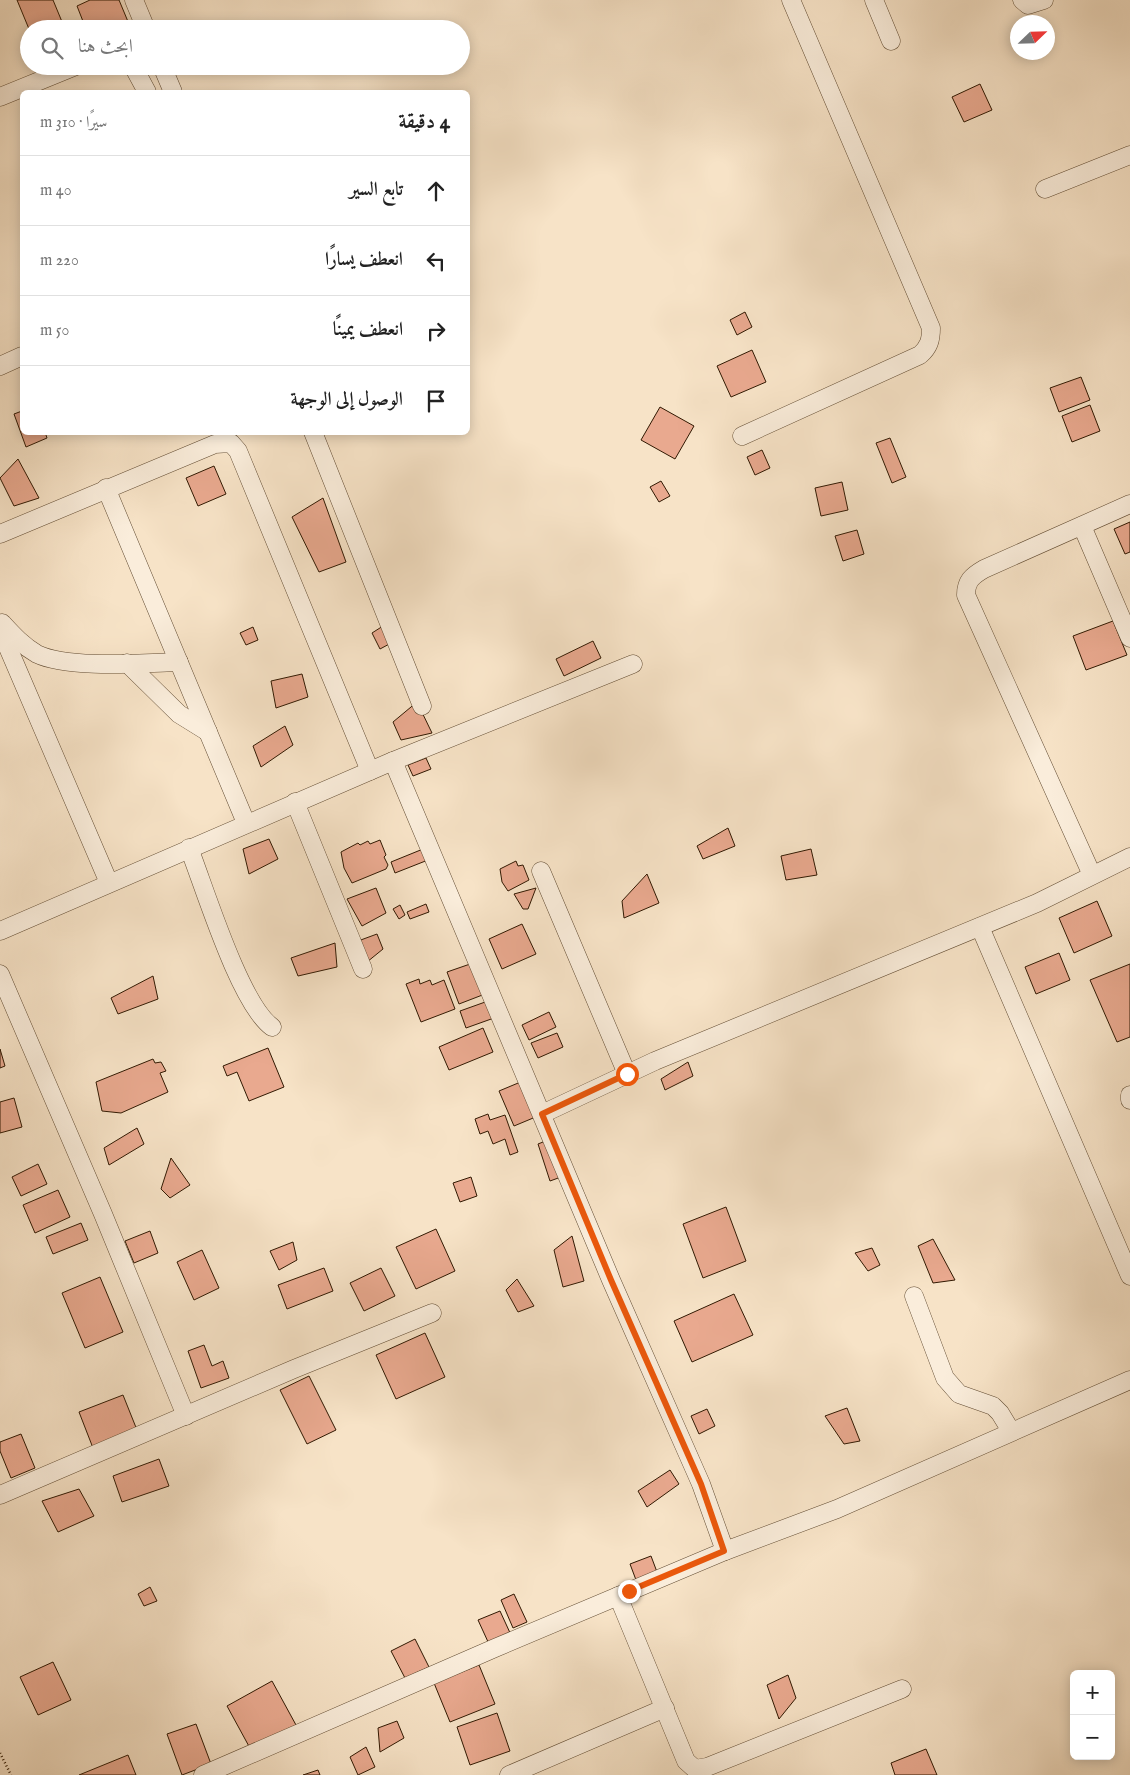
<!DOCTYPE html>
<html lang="ar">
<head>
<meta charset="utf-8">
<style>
  :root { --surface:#fff; --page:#f6f6f6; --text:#222; --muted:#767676; --line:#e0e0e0 }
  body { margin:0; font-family:"IM FELL English",Amiri,serif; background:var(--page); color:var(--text); direction:rtl }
  .controls { position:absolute; right:15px; bottom:15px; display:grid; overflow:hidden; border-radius:8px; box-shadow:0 2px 12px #0003 }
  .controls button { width:45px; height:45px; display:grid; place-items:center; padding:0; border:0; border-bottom:1px solid var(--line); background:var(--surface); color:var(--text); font:25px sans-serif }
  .compass { position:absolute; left:1010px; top:15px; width:45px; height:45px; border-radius:50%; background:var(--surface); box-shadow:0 2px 12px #0003; rotate:67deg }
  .stop { position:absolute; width:15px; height:15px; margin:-11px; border:4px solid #ea580c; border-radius:50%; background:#fff }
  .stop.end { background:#ea580c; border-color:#fff; box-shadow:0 1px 5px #0008 }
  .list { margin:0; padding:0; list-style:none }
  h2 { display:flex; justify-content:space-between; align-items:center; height:65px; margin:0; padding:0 20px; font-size:21px }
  h2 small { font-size:16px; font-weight:400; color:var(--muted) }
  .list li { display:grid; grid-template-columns:32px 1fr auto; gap:15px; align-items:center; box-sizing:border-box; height:70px; padding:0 20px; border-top:1px solid var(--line) }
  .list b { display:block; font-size:19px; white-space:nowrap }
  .list em { font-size:16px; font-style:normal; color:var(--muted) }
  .icon { flex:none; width:28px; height:28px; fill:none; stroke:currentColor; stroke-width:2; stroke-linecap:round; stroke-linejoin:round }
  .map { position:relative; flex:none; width:1130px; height:1775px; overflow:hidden; direction:ltr }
  .search { position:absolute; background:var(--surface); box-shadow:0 2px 12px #0003; left:20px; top:20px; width:450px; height:55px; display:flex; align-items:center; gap:12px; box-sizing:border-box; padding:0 18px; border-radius:28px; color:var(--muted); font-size:19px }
  .panel { position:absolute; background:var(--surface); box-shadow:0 2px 12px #0003; left:20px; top:90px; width:450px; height:345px; border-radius:8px; direction:rtl }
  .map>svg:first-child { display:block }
  .building { fill:#e9a98f; stroke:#311902 }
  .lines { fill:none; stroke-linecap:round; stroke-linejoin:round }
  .minor-casing { stroke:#624c33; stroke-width:19 }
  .path { stroke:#311902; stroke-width:2.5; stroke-dasharray:1 2.5; stroke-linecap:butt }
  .minor { stroke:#faeddb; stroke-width:18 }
  .route { stroke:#ea580c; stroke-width:6 }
</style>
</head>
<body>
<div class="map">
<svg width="1130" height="1775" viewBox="0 0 1130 1775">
  <rect width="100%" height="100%" fill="#f7e3c7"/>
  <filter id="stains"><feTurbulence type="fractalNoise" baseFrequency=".004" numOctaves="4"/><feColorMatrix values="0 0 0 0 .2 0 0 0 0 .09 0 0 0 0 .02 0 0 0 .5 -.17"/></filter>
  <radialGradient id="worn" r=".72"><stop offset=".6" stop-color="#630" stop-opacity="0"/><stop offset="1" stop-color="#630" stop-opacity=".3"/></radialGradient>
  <!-- building -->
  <g class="building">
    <polygon points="17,0 53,0 65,29 29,29"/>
    <polygon points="90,0 119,0 129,24 119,29 86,29 77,6"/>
    <polygon points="980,84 992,110 964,122 952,97"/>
    <polygon points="745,312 752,327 737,335 730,320"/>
    <polygon points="752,350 766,382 731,397 717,366"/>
    <polygon points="1081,377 1090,400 1059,412 1050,388"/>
    <polygon points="1090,405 1100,431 1072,442 1062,416"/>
    <polygon points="660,407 694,426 675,459 641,440"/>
    <polygon points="22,411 22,432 45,432 47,438 26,447 14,414"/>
    <polygon points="890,438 906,477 892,483 876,443"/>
    <polygon points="762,450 770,468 755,475 747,457"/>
    <polygon points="18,459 39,498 14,506 0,478"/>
    <polygon points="214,466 226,494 198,506 186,478"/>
    <polygon points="661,481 670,496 659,502 650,487"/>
    <polygon points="842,482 848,510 821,516 815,488"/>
    <polygon points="323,498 346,562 319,572 292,517"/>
    <polygon points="1130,522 1130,552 1125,554 1114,529"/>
    <polygon points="857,530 864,554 843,561 835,536"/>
    <polygon points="1113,621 1127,655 1086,670 1073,636"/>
    <polygon points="383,626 393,642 380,649 372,633"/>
    <polygon points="253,627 258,640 246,645 240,633"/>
    <polygon points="593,641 601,658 564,676 556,659"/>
    <polygon points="302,674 308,697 276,708 271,681"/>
    <polygon points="417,702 432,733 401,740 393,722"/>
    <polygon points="285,726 293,745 261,767 253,746"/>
    <polygon points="426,758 431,769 413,776 408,765"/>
    <polygon points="728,828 735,846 703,859 697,846"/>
    <polygon points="269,839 278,859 249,874 243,849"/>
    <polygon points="380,840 386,855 384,857 388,865 386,869 352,883 344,868 341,852 358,843 360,845 368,841 370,844"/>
    <polygon points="423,849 428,860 395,873 391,862"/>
    <polygon points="811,849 817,875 786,880 781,856"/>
    <polygon points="516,861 518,866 523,865 529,880 508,891 502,882 500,869"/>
    <polygon points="647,874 659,903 624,918 622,901"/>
    <polygon points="376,888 386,913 362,926 347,899"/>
    <polygon points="536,888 528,909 523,909 514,894"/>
    <polygon points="1097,901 1112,936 1074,953 1059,918"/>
    <polygon points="426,904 429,912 410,919 407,912"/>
    <polygon points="400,905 405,915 399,919 393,909"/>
    <polygon points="522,924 536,954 502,969 489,939"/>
    <polygon points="377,934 383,949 367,962 358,941"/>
    <polygon points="335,943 337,967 298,976 291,958"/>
    <polygon points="1059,953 1070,980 1036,994 1025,967"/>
    <polygon points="473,963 485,994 459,1004 447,972"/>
    <polygon points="1130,964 1130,1037 1117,1042 1090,980"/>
    <polygon points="153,976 158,999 118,1014 111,998"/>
    <polygon points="419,979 420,984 430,980 432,985 444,980 455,1009 421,1022 406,984"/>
    <polygon points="488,1001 494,1018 466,1028 460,1011"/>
    <polygon points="549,1012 556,1027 529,1040 522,1025"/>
    <polygon points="483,1028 493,1052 449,1070 439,1047"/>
    <polygon points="557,1033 563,1047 538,1058 531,1043"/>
    <polygon points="268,1048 284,1087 249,1101 237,1072 227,1076 223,1066"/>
    <polygon points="0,1049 5,1066 0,1068"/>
    <polygon points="153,1059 155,1063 161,1062 166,1071 160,1073 168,1092 121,1113 102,1111 96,1082"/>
    <polygon points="688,1062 693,1076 665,1090 661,1079"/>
    <polygon points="523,1081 538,1116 514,1126 499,1091"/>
    <polygon points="14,1098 22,1127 0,1133 0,1102"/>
    <polygon points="488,1114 490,1120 505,1115 518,1152 510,1155 505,1139 493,1144 488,1131 480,1134 475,1119"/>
    <polygon points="137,1128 144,1144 109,1165 104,1148"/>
    <polygon points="548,1140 561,1177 550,1181 538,1144"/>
    <polygon points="171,1158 190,1185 170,1198 161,1189"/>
    <polygon points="38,1164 47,1184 21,1196 12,1177"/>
    <polygon points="471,1177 477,1196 460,1202 453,1183"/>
    <polygon points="58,1190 70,1217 35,1233 23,1205"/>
    <polygon points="726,1207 746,1261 703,1278 683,1224"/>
    <polygon points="81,1223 88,1240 53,1254 46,1237"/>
    <polygon points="436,1229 455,1271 416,1289 396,1247"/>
    <polygon points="150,1231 158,1253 134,1263 125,1241"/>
    <polygon points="572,1236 584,1281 563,1287 554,1250"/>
    <polygon points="933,1239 955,1280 933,1283 918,1246"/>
    <polygon points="293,1242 297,1260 279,1270 270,1251"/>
    <polygon points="872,1248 880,1265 868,1271 855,1253"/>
    <polygon points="202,1250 219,1288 194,1300 177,1262"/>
    <polygon points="324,1268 333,1291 287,1309 278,1285"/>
    <polygon points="381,1268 395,1296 364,1311 350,1283"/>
    <polygon points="100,1277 123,1332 85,1348 62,1293"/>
    <polygon points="517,1279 534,1306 518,1312 506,1290"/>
    <polygon points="734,1294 753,1335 692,1362 674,1321"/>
    <polygon points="425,1333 445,1377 396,1399 376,1355"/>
    <polygon points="204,1345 212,1366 223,1361 229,1378 201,1388 188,1351"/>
    <polygon points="309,1376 336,1430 307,1444 280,1390"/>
    <polygon points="123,1395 137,1430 93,1448 79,1412"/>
    <polygon points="847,1408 860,1441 844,1444 825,1416"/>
    <polygon points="707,1409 715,1426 699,1434 691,1416"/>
    <polygon points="21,1434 35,1468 11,1478 0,1451 0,1442"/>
    <polygon points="159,1459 169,1486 122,1502 113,1476"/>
    <polygon points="670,1470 679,1484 647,1507 638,1491"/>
    <polygon points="79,1489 94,1516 58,1532 42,1501"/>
    <polygon points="651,1556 657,1572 636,1580 630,1564"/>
    <polygon points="150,1587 157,1601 144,1606 138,1594"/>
    <polygon points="514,1594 527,1622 513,1628 501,1600"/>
    <polygon points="500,1611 511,1635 489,1644 478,1620"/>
    <polygon points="415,1639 429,1667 405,1678 391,1651"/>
    <polygon points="53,1662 71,1700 38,1715 20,1677"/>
    <polygon points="479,1665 495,1704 450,1722 434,1683"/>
    <polygon points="788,1675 796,1698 779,1719 767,1685"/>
    <polygon points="272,1681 296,1725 251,1750 227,1706"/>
    <polygon points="497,1713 510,1751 470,1765 457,1727"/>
    <polygon points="397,1721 404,1738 380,1752 378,1728"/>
    <polygon points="196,1724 211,1764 182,1775 167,1734"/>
    <polygon points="366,1747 375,1767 358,1775 350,1757"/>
    <polygon points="926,1749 937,1775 895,1775 891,1763"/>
    <polygon points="128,1755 136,1775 79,1775"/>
    <polygon points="318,1770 320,1775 303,1775"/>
  </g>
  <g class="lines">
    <defs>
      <g id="minor">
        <polyline points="134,0 146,29"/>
        <polyline points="874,0 891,41"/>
        <polyline points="1022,0 1028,5 1044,0"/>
        <polyline points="133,66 147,92"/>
        <polyline points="162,66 173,92"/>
        <polyline points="0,97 76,66"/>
        <polyline points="1045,189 1130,155"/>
        <polyline points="0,366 22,356"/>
        <polyline points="313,432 422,706"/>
        <path d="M742,436L920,355C929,347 931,340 931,328L791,0"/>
        <polyline points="106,488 246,823"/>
        <polyline points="1082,526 1130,638"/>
        <polyline points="0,534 215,444 231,443 238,451 370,771"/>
        <path d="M2,623C13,635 23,646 37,654C68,669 143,663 179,662"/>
        <polyline points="0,629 109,883"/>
        <polyline points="127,663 179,714 208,732"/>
        <polyline points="393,761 611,1280 701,1484 725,1551"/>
        <polyline points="295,802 363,969"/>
        <path d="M189,848C205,889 240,1004 272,1027"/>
        <polyline points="541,871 627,1074"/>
        <path d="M1092,875L966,595C966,581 972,576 984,569L1130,504"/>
        <polyline points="980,927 1130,1276"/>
        <polyline points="0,931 393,761 633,664"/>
        <polyline points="0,974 103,1214 186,1416"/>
        <polyline points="1130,1095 1130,1100"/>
        <polyline points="542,1114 655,1061 1037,903 1130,857"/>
        <polyline points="914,1296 945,1378 959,1394 993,1406 1000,1413 1011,1431"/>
        <polyline points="0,1495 294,1369 432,1313"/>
        <polyline points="618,1596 686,1761 695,1769 707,1767 902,1689"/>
        <polyline points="203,1775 495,1648 725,1551 837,1509 1130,1380"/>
        <polyline points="509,1775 665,1708"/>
      </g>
    </defs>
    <!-- minor casing -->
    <use href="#minor" class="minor-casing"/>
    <!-- path -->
    <polyline class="path" points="0,1753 11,1775"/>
    <!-- minor -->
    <use href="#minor" class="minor"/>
  </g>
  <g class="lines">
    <!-- route -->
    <polyline class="route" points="627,1074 542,1114 611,1280 701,1484 724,1551 629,1591"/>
  </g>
  <rect width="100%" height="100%" filter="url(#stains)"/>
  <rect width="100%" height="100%" fill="url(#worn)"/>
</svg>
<div class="controls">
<button>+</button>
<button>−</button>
</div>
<svg class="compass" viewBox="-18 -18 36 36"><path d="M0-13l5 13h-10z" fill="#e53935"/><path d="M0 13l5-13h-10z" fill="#767676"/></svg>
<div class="stop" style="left:627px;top:1074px"></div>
<div class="stop end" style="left:629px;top:1591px"></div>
<div class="search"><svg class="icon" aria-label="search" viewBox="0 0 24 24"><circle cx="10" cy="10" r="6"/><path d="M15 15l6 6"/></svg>ابحث هنا</div>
<section class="panel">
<h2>4 دقيقة<small>سيرًا · 310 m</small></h2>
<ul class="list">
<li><svg class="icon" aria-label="ahead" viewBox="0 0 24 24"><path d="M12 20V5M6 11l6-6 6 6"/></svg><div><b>تابع السير</b></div><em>40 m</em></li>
<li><svg class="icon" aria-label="left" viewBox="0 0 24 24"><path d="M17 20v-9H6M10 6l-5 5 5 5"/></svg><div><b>انعطف يسارًا</b></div><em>220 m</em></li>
<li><svg class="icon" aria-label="right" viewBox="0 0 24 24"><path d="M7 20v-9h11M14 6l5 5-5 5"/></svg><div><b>انعطف يمينًا</b></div><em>50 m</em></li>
<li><svg class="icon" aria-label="arrive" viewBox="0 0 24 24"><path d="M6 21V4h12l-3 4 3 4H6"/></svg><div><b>الوصول إلى الوجهة</b></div></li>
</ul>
</section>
</div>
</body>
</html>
